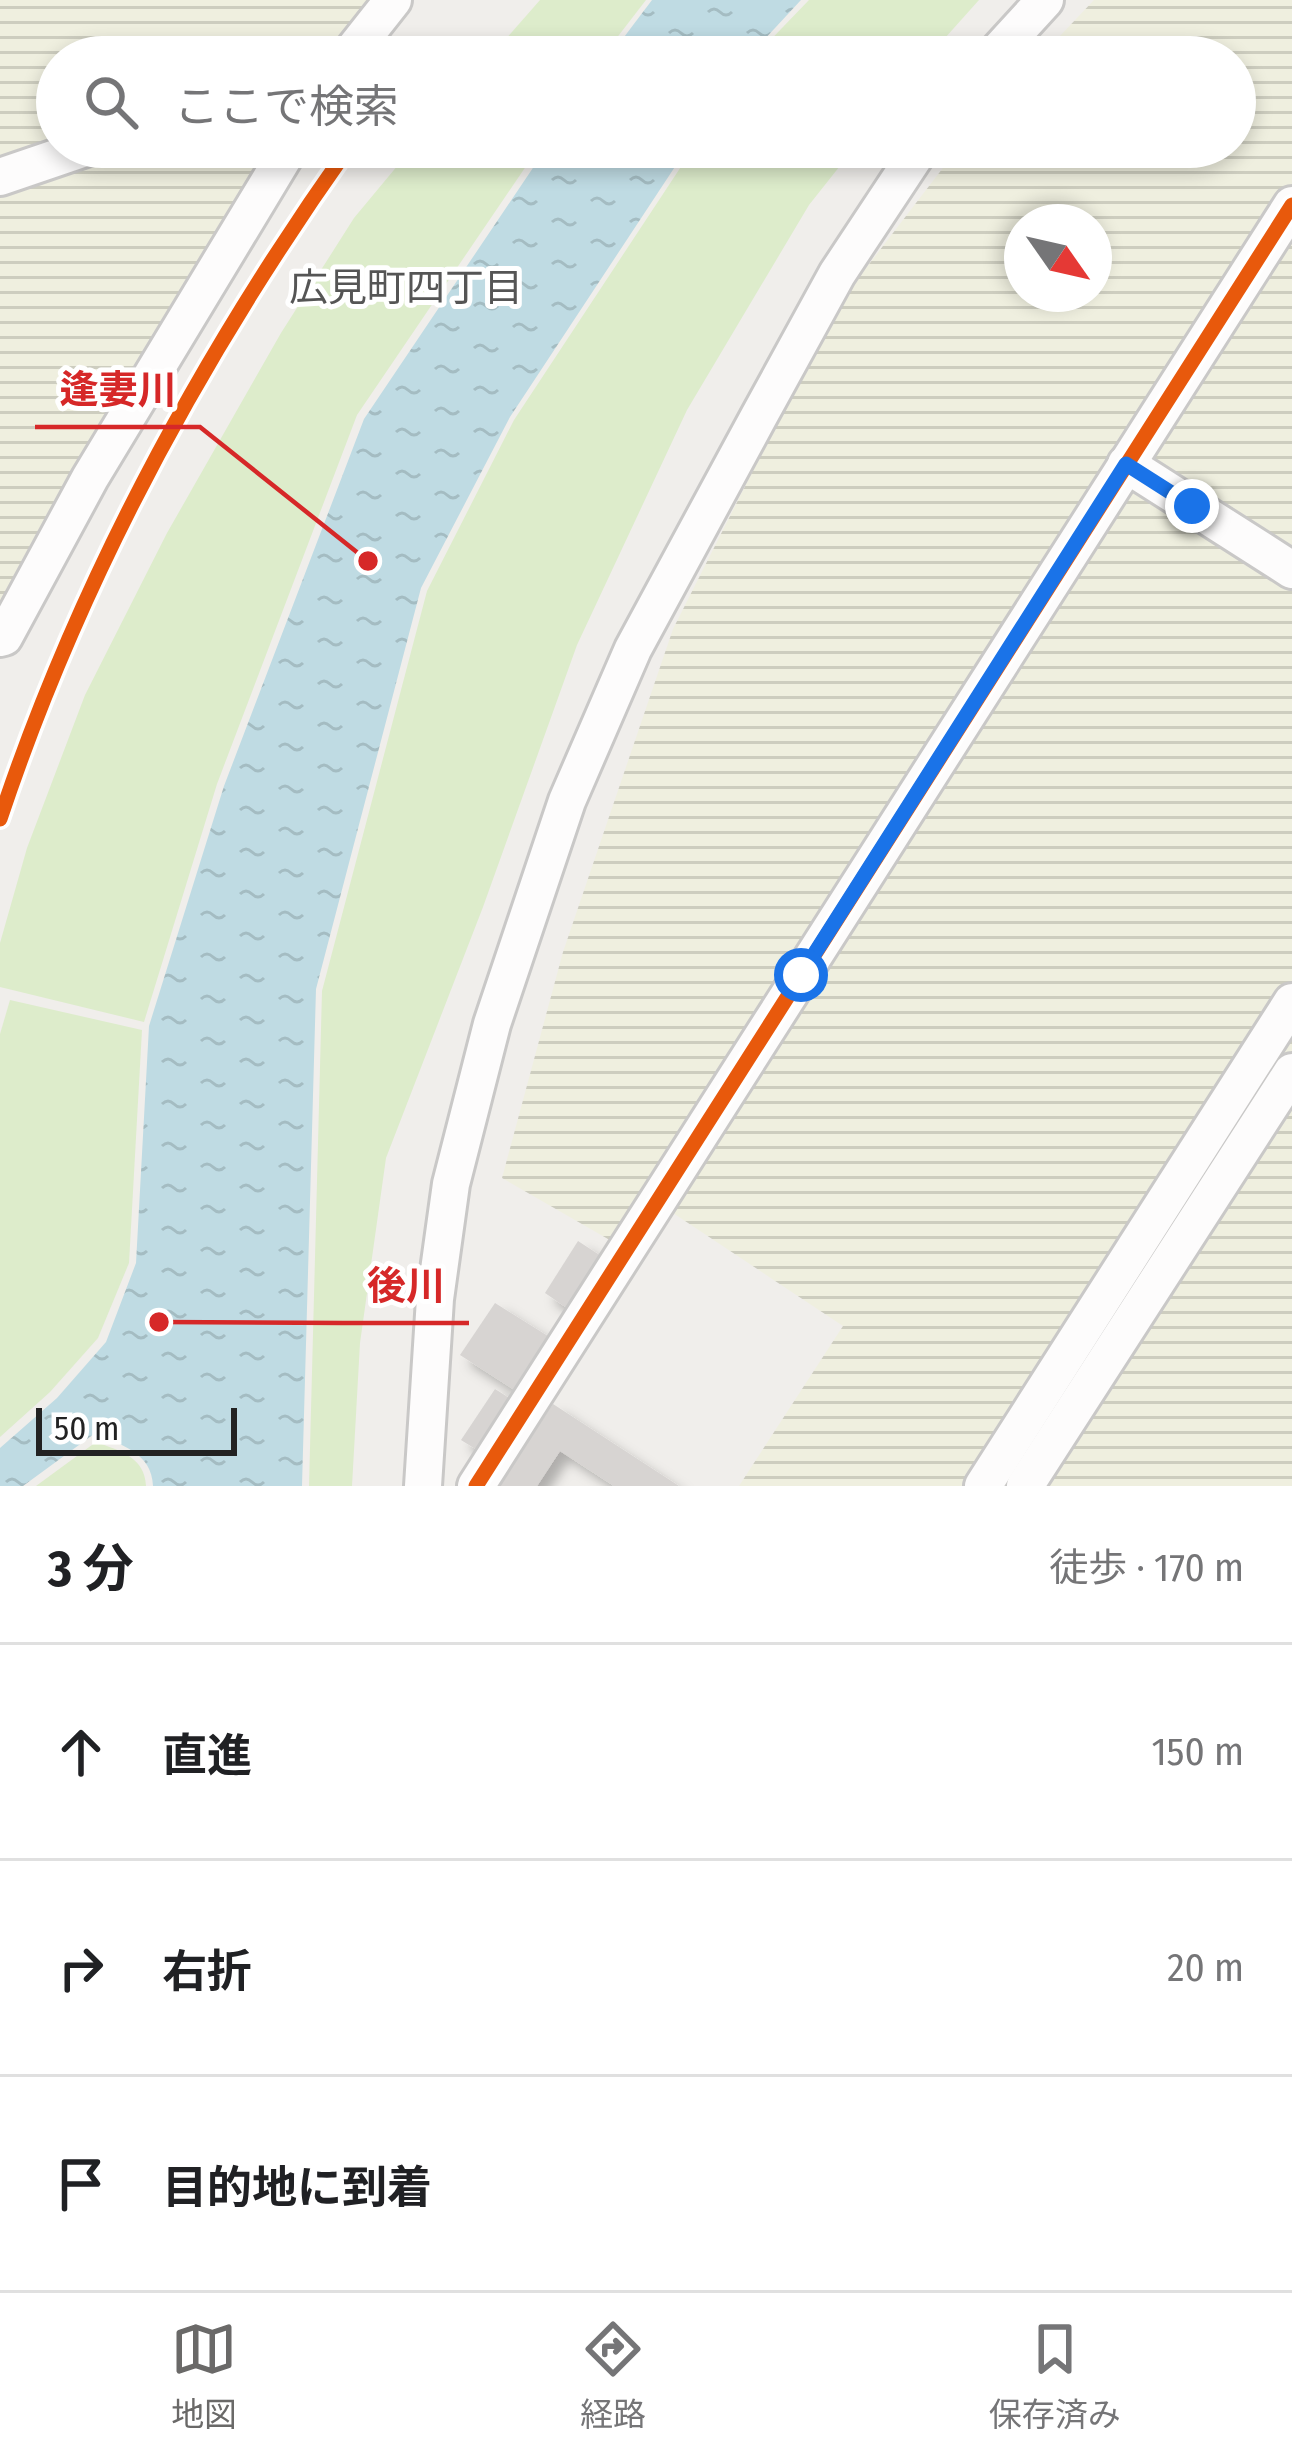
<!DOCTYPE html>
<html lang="ja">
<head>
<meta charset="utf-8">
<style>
  :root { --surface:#fff; --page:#f2f2f2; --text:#202124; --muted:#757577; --line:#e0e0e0; --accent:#6a6968 }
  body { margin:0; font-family:"Fira Sans Condensed","Noto Sans JP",sans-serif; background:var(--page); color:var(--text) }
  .compass { position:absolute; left:1004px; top:204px; width:108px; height:108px; border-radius:50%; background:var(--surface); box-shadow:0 6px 18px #0003; rotate:124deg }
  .scale { position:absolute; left:36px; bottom:30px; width:201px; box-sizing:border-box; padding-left:12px; border:6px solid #222; border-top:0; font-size:33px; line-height:42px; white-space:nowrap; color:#222; -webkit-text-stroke:9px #fff; paint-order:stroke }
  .stop { position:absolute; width:36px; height:36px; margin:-27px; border:9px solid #1a73e8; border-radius:50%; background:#fff }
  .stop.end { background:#1a73e8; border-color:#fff; box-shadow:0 3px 12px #0008 }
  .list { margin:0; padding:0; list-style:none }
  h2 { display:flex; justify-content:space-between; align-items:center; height:156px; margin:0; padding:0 48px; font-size:51px }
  h2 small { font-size:39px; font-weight:400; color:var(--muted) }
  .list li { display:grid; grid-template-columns:78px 1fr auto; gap:36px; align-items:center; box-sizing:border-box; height:216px; padding:0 48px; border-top:3px solid var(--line) }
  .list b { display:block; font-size:45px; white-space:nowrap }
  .list em { font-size:39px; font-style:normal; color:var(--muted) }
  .icon { flex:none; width:66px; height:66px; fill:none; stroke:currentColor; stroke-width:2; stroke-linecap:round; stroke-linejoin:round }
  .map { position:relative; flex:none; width:1292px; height:1486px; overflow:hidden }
  .search { position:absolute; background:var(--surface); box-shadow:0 6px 18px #0003; left:36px; right:36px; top:36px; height:132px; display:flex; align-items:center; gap:30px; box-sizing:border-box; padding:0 42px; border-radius:66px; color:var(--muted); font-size:45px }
  .sheet { height:804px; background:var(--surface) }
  nav { display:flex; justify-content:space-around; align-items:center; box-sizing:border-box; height:168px; border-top:3px solid var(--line); background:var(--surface); font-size:33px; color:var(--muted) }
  nav a { display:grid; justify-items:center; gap:6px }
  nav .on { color:var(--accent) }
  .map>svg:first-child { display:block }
  .farmland { fill:url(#farmland-rules); fill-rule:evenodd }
  .grass { fill:#ddeccb }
  .water { fill:url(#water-ripples) }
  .building { fill:#d7d4d2; filter:url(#shadow) }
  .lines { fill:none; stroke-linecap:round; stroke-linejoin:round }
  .minor-casing { stroke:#c9c8c7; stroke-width:42 }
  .minor { stroke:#fdfcfc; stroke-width:36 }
  .cycleway-casing { stroke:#fff; stroke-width:22 }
  .cycleway { stroke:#e8590c; stroke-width:15 }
  .route { stroke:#1a73e8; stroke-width:15 }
  .labels { text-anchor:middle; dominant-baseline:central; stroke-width:10; stroke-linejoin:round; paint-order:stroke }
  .neighbourhood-label { font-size:39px; fill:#555; stroke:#fff }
  .leader { fill:none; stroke:#d62828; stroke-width:4.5 }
  .callout-dot { fill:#d62828; stroke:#fff; stroke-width:4.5 }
  .callout-label { font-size:39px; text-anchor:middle; font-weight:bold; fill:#d62828; stroke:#fff; stroke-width:10; stroke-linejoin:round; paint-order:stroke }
</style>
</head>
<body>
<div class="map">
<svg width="1292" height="1486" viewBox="0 0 1292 1486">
  <defs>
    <pattern id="farmland-rules" width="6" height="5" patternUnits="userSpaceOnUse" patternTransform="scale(3)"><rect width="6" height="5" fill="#efefdf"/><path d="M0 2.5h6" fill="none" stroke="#cdcdbf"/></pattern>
    <pattern id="water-ripples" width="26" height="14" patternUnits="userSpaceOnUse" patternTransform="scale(3)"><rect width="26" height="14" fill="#bfdbe3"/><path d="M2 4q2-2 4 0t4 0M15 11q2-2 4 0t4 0" fill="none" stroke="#a4bcc2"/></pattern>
    <filter id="shadow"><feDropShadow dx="9" dy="9" stdDeviation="6" flood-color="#0004"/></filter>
  </defs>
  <rect width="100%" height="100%" fill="#f0eeeb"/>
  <!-- farmland -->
  <g class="farmland">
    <polygon points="0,0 382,0 339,57 57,57 57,147 0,166"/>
    <path d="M1094,0H1292V1486H739L843,1326L673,1213L641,1258L502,1178L563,952L673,629L784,409L853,285L959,147H1235V57H1040ZM1022,222H1094V294H1022Z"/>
    <polygon points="148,147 277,147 0,629 0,192"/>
  </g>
  <!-- grass -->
  <g class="grass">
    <polygon points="540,0 646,0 602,57 490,57"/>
    <polygon points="809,0 979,0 928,57 754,57"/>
    <polygon points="413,147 539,147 357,415 217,784 144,1022 0,987 0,943 27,848 85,695 167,533 281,333 354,218"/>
    <polygon points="694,147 855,147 809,205 687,410 577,645 483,907 386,1158 360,1343 352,1486 309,1486 322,991 427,591 514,420"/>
    <polygon points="10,1000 142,1030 129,1263 98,1338 50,1392 0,1437 0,1034"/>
    <path d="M96,1442C120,1451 145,1457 146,1486H36Z"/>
  </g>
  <!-- water -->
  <g class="water">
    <polygon points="652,0 801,0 748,57 609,57"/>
    <path d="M547,147H688L510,417L421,588L316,989L302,1486H153C152,1453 121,1444 94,1434L23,1486H0V1448L57,1398L106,1342L136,1263L149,1026L224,786L364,419Z"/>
  </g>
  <!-- building -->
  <g class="building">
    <polygon points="578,1241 604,1258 570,1310 545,1293"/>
    <polygon points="495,1303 551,1338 516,1391 460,1355"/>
    <polygon points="495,1389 514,1401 482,1453 461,1440"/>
    <polygon points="553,1404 679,1486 614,1486 560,1451 537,1486 498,1486"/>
  </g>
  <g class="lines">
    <defs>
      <g id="minor">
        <polyline points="348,57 393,0"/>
        <polyline points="993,57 1045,0"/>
        <polyline points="0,177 88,147"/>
        <polyline points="1126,464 1292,570"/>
        <polyline points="0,638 4,637 90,478 290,147"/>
        <polyline points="423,1486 435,1299 451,1184 492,1024 567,801 633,649 758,418 837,274 921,147"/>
        <polyline points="476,1486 1292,205"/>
        <polyline points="983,1486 1292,1002"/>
        <polyline points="1025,1486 1292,1072"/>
      </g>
    </defs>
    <!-- minor casing -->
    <use href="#minor" class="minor-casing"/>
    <!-- minor -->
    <use href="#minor" class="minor"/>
    <defs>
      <g id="cycleway">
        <path d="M0,819C80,579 203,353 349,147"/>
        <polyline points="476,1486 1292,205"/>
      </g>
    </defs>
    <!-- cycleway casing -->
    <use href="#cycleway" class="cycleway-casing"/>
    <!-- cycleway -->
    <use href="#cycleway" class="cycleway"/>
  </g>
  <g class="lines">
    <!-- route -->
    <polyline class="route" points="801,975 1126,464 1192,506"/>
  </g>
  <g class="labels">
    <!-- neighbourhood labels -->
    <g class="neighbourhood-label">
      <text x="406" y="288">広見町四丁目</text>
    </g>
  </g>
  <!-- callouts -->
  <path class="leader" d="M368 561L200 427H35M159 1322L343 1323H469"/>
  <g class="callout-dot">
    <circle cx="368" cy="561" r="12"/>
    <circle cx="159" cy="1322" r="12"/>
  </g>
  <g class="callout-label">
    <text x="118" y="403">逢妻川</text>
    <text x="406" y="1299">後川</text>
  </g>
</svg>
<svg class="compass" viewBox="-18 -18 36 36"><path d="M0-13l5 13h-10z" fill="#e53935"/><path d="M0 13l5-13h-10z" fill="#757577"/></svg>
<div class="scale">50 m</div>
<div class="stop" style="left:801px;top:975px"></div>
<div class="stop end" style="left:1192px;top:506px"></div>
<div class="search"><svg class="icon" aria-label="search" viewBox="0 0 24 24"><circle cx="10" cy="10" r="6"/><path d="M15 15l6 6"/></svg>ここで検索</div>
</div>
<section class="sheet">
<h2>3 分<small>徒歩 · 170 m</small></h2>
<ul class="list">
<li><svg class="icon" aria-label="ahead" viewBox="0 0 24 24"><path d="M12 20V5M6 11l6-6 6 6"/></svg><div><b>直進</b></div><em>150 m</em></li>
<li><svg class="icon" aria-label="right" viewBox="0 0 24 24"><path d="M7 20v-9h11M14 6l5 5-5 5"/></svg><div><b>右折</b></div><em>20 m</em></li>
<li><svg class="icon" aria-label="arrive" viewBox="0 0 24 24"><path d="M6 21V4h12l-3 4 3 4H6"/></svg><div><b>目的地に到着</b></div></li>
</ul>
</section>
<nav>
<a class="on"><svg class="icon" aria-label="map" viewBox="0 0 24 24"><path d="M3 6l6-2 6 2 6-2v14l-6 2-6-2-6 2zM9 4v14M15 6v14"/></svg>地図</a>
<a><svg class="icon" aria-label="directions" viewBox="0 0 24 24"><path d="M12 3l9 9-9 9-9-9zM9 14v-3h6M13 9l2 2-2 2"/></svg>経路</a>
<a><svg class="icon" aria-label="saved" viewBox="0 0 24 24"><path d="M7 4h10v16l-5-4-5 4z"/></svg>保存済み</a>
</nav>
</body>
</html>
